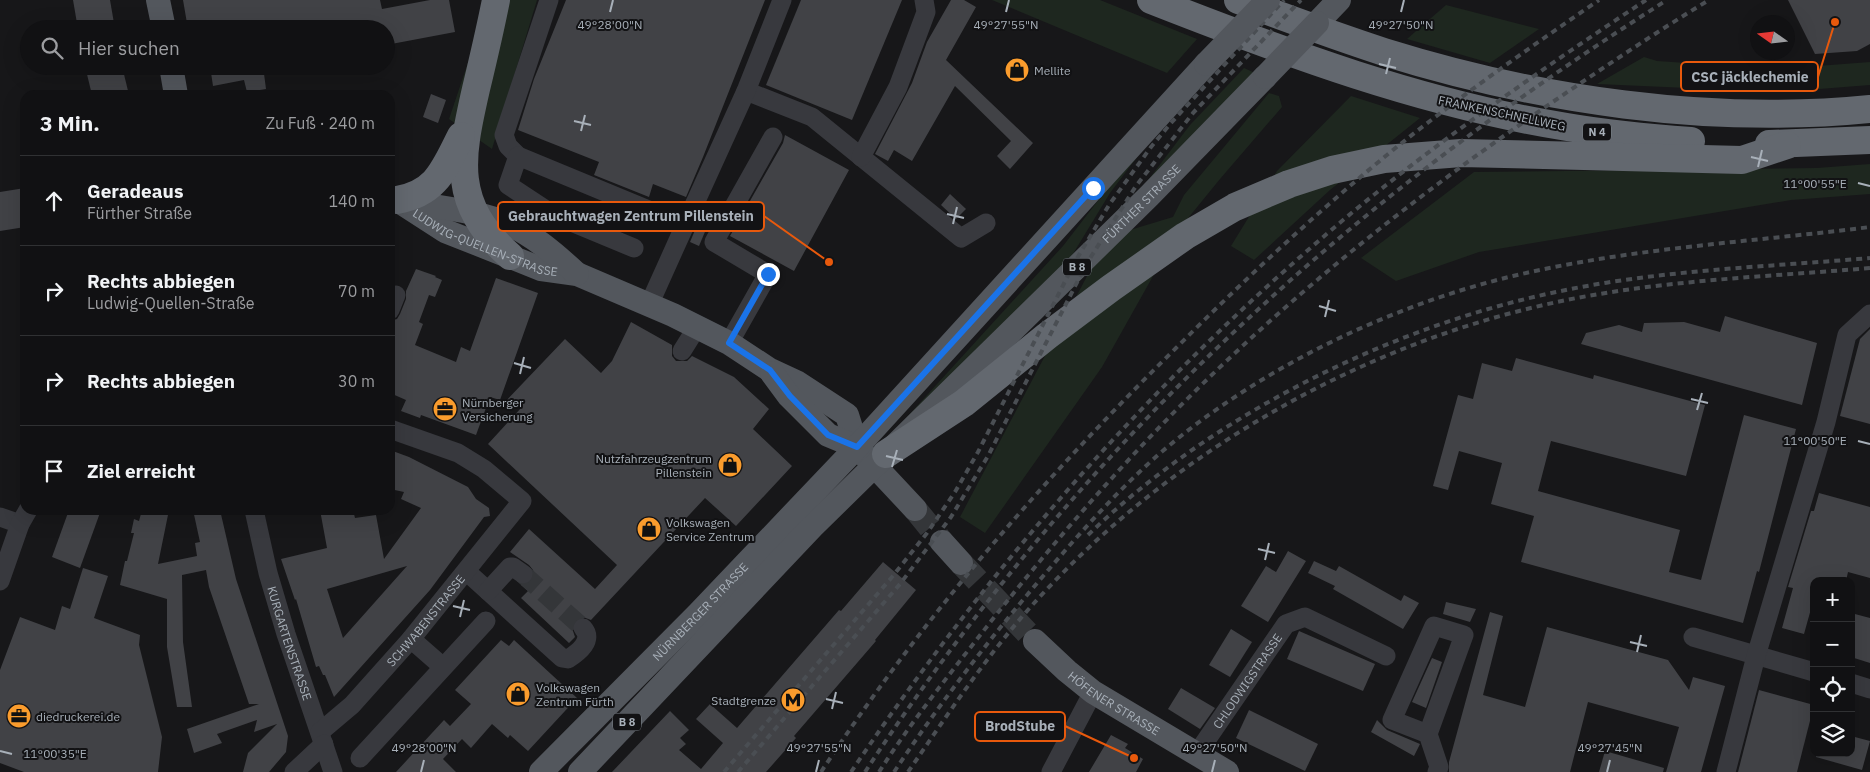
<!DOCTYPE html>
<html lang="de">
<head>
<meta charset="utf-8">
<style>
  :root { --surface:#111113; --page:#1a1a1c; --text:#f1f3f6; --muted:#9c9da0; --line:#303133 }
  body { margin:0; font-family:"IBM Plex Sans",sans-serif; background:var(--page); color:var(--text) }
  .controls { position:absolute; right:15px; bottom:15px; display:grid; overflow:hidden; border-radius:10px; box-shadow:0 5px 20px #0002 }
  .controls button { width:45px; height:45px; display:grid; place-items:center; padding:0; border:0; border-bottom:1px solid var(--line); background:var(--surface); color:var(--text); font:25px sans-serif }
  .compass { position:absolute; left:1750px; top:15px; width:45px; height:45px; border-radius:50%; background:var(--surface); box-shadow:0 5px 20px #0002; rotate:284deg }
  .stop { position:absolute; width:15px; height:15px; margin:-11px; border:4px solid #1a73e8; border-radius:50%; background:#fff }
  .stop.end { background:#1a73e8; border-color:#fff; box-shadow:0 1px 5px #0008 }
  .list { margin:0; padding:0; list-style:none }
  h2 { display:flex; justify-content:space-between; align-items:center; height:65px; margin:0; padding:0 20px; font-size:21px }
  h2 small { font-size:16px; font-weight:400; color:var(--muted) }
  .list li { display:grid; grid-template-columns:32px 1fr auto; gap:15px; align-items:center; box-sizing:border-box; height:90px; padding:0 20px; border-top:1px solid var(--line) }
  .list b { display:block; font-size:19px; white-space:nowrap }
  .list p { margin:0; font-size:16px; white-space:nowrap; color:var(--muted) }
  .list em { font-size:16px; font-style:normal; color:var(--muted) }
  .icon { flex:none; width:28px; height:28px; fill:none; stroke:currentColor; stroke-width:2; stroke-linecap:round; stroke-linejoin:round }
  .map { position:relative; flex:none; width:1870px; height:772px; overflow:hidden }
  .search { position:absolute; background:var(--surface); box-shadow:0 5px 20px #0002; left:20px; top:20px; width:375px; height:55px; display:flex; align-items:center; gap:12px; box-sizing:border-box; padding:0 18px; border-radius:28px; color:var(--muted); font-size:19px }
  .panel { position:absolute; background:var(--surface); box-shadow:0 5px 20px #0002; left:20px; top:90px; width:375px; height:425px; border-radius:15px }
  .map>svg:first-child { display:block }
  .green { fill:#1e271f }
  .building { fill:#414246; fill-rule:evenodd }
  .lines { fill:none; stroke-linecap:round; stroke-linejoin:round }
  .minor-tunnel { stroke:#343639; stroke-width:19; stroke-dasharray:19 9; stroke-linecap:butt }
  .major-tunnel { stroke:#343639; stroke-width:24; stroke-dasharray:24 12; stroke-linecap:butt }
  .minor { stroke:#38393e; stroke-width:19 }
  .major { stroke:#53575d; stroke-width:24 }
  .highway { stroke:#63686f; stroke-width:28 }
  .rail { stroke:#4a4e53; stroke-width:4; stroke-dasharray:6 5; stroke-linecap:butt }
  .major-bridge { stroke:#53575d; stroke-width:24 }
  .route { stroke:#1a73e8; stroke-width:6 }
  .ticks { fill:none; stroke:#a8b0b9; stroke-width:2 }
  .labels { text-anchor:middle; dominant-baseline:central; stroke-width:4; stroke-linejoin:round; paint-order:stroke }
  .shield { fill:#121214; stroke:#7b8188; stroke-width:1 }
  .shield-label { font-size:11px; font-weight:bold; fill:#a8b0b9 }
  .poi-label { font-size:12px; fill:#a8b0b9; stroke:#121214; text-anchor:start }
  .street-label { font-size:12px; fill:#a8b0b9; stroke:#121214 }
  .ticks-label { font-size:12px; text-anchor:middle; fill:#a8b0b9; stroke:#121214; stroke-width:4; stroke-linejoin:round; paint-order:stroke }
  .leader { fill:none; stroke:#e8590c; stroke-width:2 }
  .callout-dot { fill:#e8590c; stroke:#121214; stroke-width:2 }
  .callout { fill:#121214; stroke:#e8590c; stroke-width:2 }
  .callout-label { font-size:14px; text-anchor:middle; font-weight:bold; fill:#a8b0b9 }
</style>
</head>
<body>
<div class="map">
<svg width="1870" height="772" viewBox="0 0 1870 772">
  <rect width="100%" height="100%" fill="#171719"/>
  <!-- green -->
  <g class="green">
    <polygon points="483,0 537,0 492,149 449,119 479,30"/>
    <polygon points="992,0 1100,0 1197,39 1167,73"/>
    <polygon points="1446,5 1539,29 1490,63 1407,39"/>
    <polygon points="1644,57 1657,61 1777,69 1870,62 1870,85 1781,92 1597,84"/>
    <polygon points="1244,68 1255,73 1133,200 1190,125"/>
    <polygon points="1269,93 1279,96 1282,107 1220,179 1180,228 1102,367 985,533 960,517 1095,261 1130,230 1173,217 1184,195"/>
    <polygon points="1351,96 1420,118 1330,190 1254,260 1231,246 1277,171"/>
    <polygon points="1153,136 1110,193 1065,267 897,428 1063,246 1107,189"/>
    <polygon points="1870,164 1870,194 1791,200 1479,252 1396,281 1361,258 1474,172 1817,168"/>
  </g>
  <!-- building -->
  <g class="building">
    <polygon points="73,0 110,0 115,29 78,29"/>
    <polygon points="183,0 380,0 382,9 430,0 449,0 455,32 386,45 386,29 188,29"/>
    <polygon points="566,0 765,0 703,157 686,197 653,184 649,197 594,175 599,162 518,130 534,79"/>
    <polygon points="801,0 902,0 852,120 766,85"/>
    <polygon points="951,0 964,0 976,7 946,60 1033,143 1010,169 997,156 1011,141 955,86 912,161 894,150 888,161 875,154 912,83 927,42"/>
    <polygon points="1788,0 1870,0 1870,44 1857,51 1815,54"/>
    <polygon points="85,66 122,66 129,95 92,95"/>
    <polygon points="210,66 263,66 266,89 247,92 244,80 213,86"/>
    <polygon points="431,94 446,100 438,123 423,117"/>
    <polygon points="785,135 849,170 794,271 730,236 783,143"/>
    <polygon points="25,188 25,227 0,231 0,192"/>
    <polygon points="950,194 966,209 956,219 941,205"/>
    <polygon points="698,223 707,227 699,246 690,242"/>
    <polygon points="416,269 436,276 435,277 442,280 435,297 429,295 419,322 423,324 415,345 456,362 461,347 470,351 496,278 538,293 500,400 490,397 476,435 421,415 420,418 401,411 406,400 390,393 390,321 397,319 400,314 406,299 406,291"/>
    <polygon points="1725,316 1817,343 1802,405 1581,344 1586,333 1619,325 1642,332 1644,323 1684,322 1720,332"/>
    <polygon points="631,322 672,345 672,356 676,361 687,361 692,356 734,377 769,409 753,429 792,466 736,526 705,498 591,620 583,617 576,619 572,628 575,637 569,643 521,598 528,591 521,585 527,584 532,581 534,575 533,570 529,565 510,552 529,529 595,589 617,565 488,444 521,408 505,402 565,339 601,373 612,361"/>
    <polygon points="1870,329 1870,424 1840,416 1860,339"/>
    <polygon points="1516,358 1593,379 1594,375 1705,405 1686,476 1551,441 1538,491 1680,530 1669,572 1701,580 1744,415 1796,429 1759,572 1757,571 1743,623 1521,562 1534,516 1491,504 1502,463 1459,451 1448,490 1433,486 1458,395 1473,399 1482,363 1512,371"/>
    <path d="M390,450L409,457L468,487L476,499L489,508L490,516L484,517L430,590L334,697L325,675H323L319,666L316,667L296,599L295,600L281,559L327,548L320,510H353L355,518L376,515L384,559L421,508L401,499L404,492L390,489ZM407,566L343,638L327,589Z"/>
    <polygon points="1819,493 1870,507 1870,578 1848,572 1846,581 1814,581 1814,598 1804,634 1782,628 1793,588 1788,587 1811,511 1814,511"/>
    <polygon points="69,510 101,510 80,568 52,557"/>
    <polygon points="142,510 169,510 158,564 197,556 195,543 200,542 193,510 220,510 236,579 288,736 286,752 269,772 243,772 248,753 277,724 254,732 257,720 217,734 222,743 194,753 187,729 259,704 249,704 209,587 206,570 182,575 183,642 192,707 177,707 167,647 167,599 120,585 125,561 127,561 134,533 131,533 134,519 139,521"/>
    <polygon points="1288,551 1306,561 1268,622 1241,606 1266,566 1276,572"/>
    <polygon points="1314,561 1336,571 1339,566 1401,601 1404,595 1419,603 1403,629 1333,589 1335,586 1308,573"/>
    <polygon points="883,562 916,590 875,640 876,641 794,736 796,738 766,772 612,772 670,711 689,730 680,738 686,744 679,750 701,769 723,743 696,719 710,704 737,728 839,610 841,611"/>
    <polygon points="83,568 108,576 94,618 140,635 139,645 162,737 158,772 24,772 0,763 0,670 20,617 55,630 62,606 70,609"/>
    <polygon points="1446,602 1476,609 1470,622 1443,614"/>
    <polygon points="1490,612 1503,616 1483,695 1525,707 1547,627 1668,660 1689,690 1693,677 1725,686 1701,772 1666,772 1679,727 1588,702 1570,772 1449,772 1449,762"/>
    <polygon points="1851,613 1870,618 1870,663 1851,657"/>
    <polygon points="1231,629 1252,642 1230,677 1209,665"/>
    <polygon points="1299,631 1375,664 1363,691 1287,659"/>
    <polygon points="501,640 509,646 514,640 577,698 528,751 510,735 508,738 492,724 471,748 462,739 443,759 456,772 396,772 444,720 450,726 471,704 455,690"/>
    <polygon points="1432,658 1442,662 1426,708 1412,702"/>
    <polygon points="1181,688 1215,708 1200,729 1168,709"/>
    <polygon points="1759,690 1814,705 1797,772 1738,772"/>
    <polygon points="1249,710 1318,744 1305,771 1236,738"/>
    <polygon points="1377,720 1387,730 1420,744 1414,756 1371,732"/>
    <polygon points="1111,735 1128,744 1125,748 1143,759 1136,772 1089,772"/>
    <polygon points="1851,736 1870,741 1862,770 1816,757 1817,753 1851,753"/>
    <polygon points="1605,751 1664,768 1663,772 1599,772"/>
  </g>
  <g class="lines">
    <!-- minor-tunnel -->
    <polyline class="minor-tunnel" points="523,574 583,628"/>
    <!-- major-tunnel -->
    <g class="major-tunnel">
      <polyline points="915,509 942,542"/>
      <polyline points="961,563 1035,641"/>
    </g>
    <!-- minor -->
    <g class="minor">
      <polyline points="746,91 812,117 961,238 986,223"/>
      <polyline points="518,156 508,146 504,135 549,0"/>
      <polyline points="861,157 898,87 926,12 924,0"/>
      <polyline points="685,225 746,91 782,0"/>
      <polyline points="634,248 552,214 508,185 518,156 685,225 649,305"/>
      <polyline points="390,310 396,295"/>
      <polyline points="729,343 768,274 714,242 773,137"/>
      <polyline points="682,351 697,327"/>
      <path id="s1" d="M254,510L268,573L286,634L333,772"/>
      <polyline points="0,517 20,524"/>
      <path d="M467,572L562,658L568,659C579,652 594,640 583,628"/>
      <polyline points="0,581 20,524 28,510"/>
      <polyline points="488,591 510,567 513,567 523,574"/>
      <polyline points="1693,637 1814,672"/>
      <polyline points="411,639 443,667"/>
      <polyline points="1851,683 1870,689"/>
      <path id="s2" d="M320,732L352,705L411,639L522,501L484,469L458,453L390,429"/>
      <polyline points="1428,734 1392,720 1434,626 1464,635 1428,734 1439,767 1437,772"/>
      <path id="s3" d="M1196,755L1286,624L1305,617L1386,656"/>
      <polyline points="360,758 486,621"/>
      <polyline points="294,772 324,744"/>
      <polyline points="1051,772 1093,692"/>
      <polyline points="1726,772 1756,656 1826,422 1847,335 1870,314"/>
    </g>
    <!-- major -->
    <g class="major">
      <polyline points="158,0 164,29"/>
      <polyline points="1317,23 1339,0"/>
      <polyline points="171,66 176,95"/>
      <path id="s4" d="M397,200L445,231L541,269L577,274L673,315L729,343L770,370L798,383L847,415L857,447L915,509"/>
      <path d="M406,202C438,207 470,210 501,221C530,232 554,253 577,274"/>
      <polyline points="772,373 789,396 828,435 857,447"/>
      <polyline points="942,542 961,563"/>
      <path id="s5" d="M1035,641L1067,671L1093,692L1227,772"/>
      <path id="s6" d="M541,772L698,614L857,447L1206,64"/>
      <path id="s7" d="M580,772L812,527L1149,196L1265,77"/>
    </g>
    <!-- highway -->
    <g class="highway">
      <path d="M496,0C490,30 483,60 476,89C460,159 451,204 510,256"/>
      <path d="M1151,0C1286,53 1423,104 1567,127C1608,134 1649,138 1691,141"/>
      <path d="M1238,0C1286,18 1335,36 1384,52C1538,100 1709,125 1870,109"/>
      <polyline points="1769,144 1870,140"/>
      <path d="M397,200C437,193 444,169 461,136"/>
      <polyline points="886,454 964,403 1047,336 1111,288 1185,236 1235,207 1289,184 1332,170 1384,159 1461,153 1742,160 1787,145"/>
    </g>
    <!-- rail -->
    <g class="rail">
      <path d="M1088,535C1211,416 1389,327 1556,292C1659,270 1765,267 1870,258"/>
      <polyline points="724,772 892,577 927,533 955,492 978,452 1076,260 1109,205 1151,147 1171,123 1284,0"/>
      <polyline points="738,772 900,584 951,517 988,456 1087,263 1136,186 1193,113 1301,0"/>
      <path d="M821,772C924,616 1043,479 1176,348C1245,279 1317,212 1393,150C1459,97 1529,48 1599,0"/>
      <path d="M851,772C995,559 1161,370 1360,206C1451,132 1548,65 1646,0"/>
      <path d="M865,772C974,606 1104,452 1250,317C1378,198 1520,93 1667,0"/>
      <path d="M879,772C913,719 953,670 992,620C1062,532 1136,447 1218,369C1325,267 1438,180 1560,97C1609,64 1658,31 1709,0"/>
      <path d="M894,772C940,703 990,638 1044,575C1080,533 1116,492 1158,455C1256,370 1388,306 1513,276C1630,248 1751,242 1870,227"/>
      <path d="M908,772C946,717 983,661 1027,611C1163,457 1356,345 1557,302C1660,280 1765,277 1870,268"/>
    </g>
    <!-- major-bridge -->
    <g class="major-bridge">
      <polyline points="1206,64 1268,0"/>
      <polyline points="1265,77 1317,23"/>
    </g>
  </g>
  <g class="lines">
    <!-- route -->
    <polyline class="route" points="768,274 729,343 770,370 790,396 828,435 857,447 1093,188"/>
  </g>
  <!-- ticks -->
  <path class="ticks" d="M610,12L613,0M1006,12L1009,0M1401,12L1404,0M1379,64L1396,68M1386,74L1390,58M574,121L591,125M581,131L585,115M1751,157L1768,161M1758,167L1762,150M1858,183L1870,186M947,214L964,218M953,224L957,207M1319,306L1336,311M1325,317L1329,300M514,363L531,368M520,374L524,357M1691,399L1708,403M1697,410L1702,393M1858,441L1870,444M886,456L903,460M892,467L897,450M1258,549L1275,553M1265,560L1269,543M453,606L470,610M460,617L464,600M1630,642L1647,646M1637,652L1641,635M826,699L843,703M832,709L836,692M0,751L12,754M421,772L424,760M816,772L819,760M1212,772L1215,760M1607,772L1610,760"/>
  <!-- icons -->
  <defs>
    <symbol id="shop-disc" viewBox="-11 -11 22 22"><circle r="9.5" fill="#fa9c2d" stroke="#121214"/><path d="M-5-2.5h2.3a2.7 3.5 0 0 1 5.4 0H5L5.5 6h-11ZM-1.5-2.5h3a1.5 2.3 0 0 0-3 0Z" fill="#111"/></symbol>
    <symbol id="office-disc" viewBox="-11 -11 22 22"><circle r="9.5" fill="#fa9c2d" stroke="#121214"/><path d="M-6-3h4V-5.5h4V-3h4V5H-6ZM-1-4.5V-3h2v-1.5ZM-6 0V1H6V0Z" fill="#111"/></symbol>
    <symbol id="metro-disc" viewBox="-11 -11 22 22"><circle r="9.5" fill="#fa9c2d" stroke="#121214"/><path d="M-5.5 5V-5H-3L0 0L3-5H5.5V5H3V-.5L0 4L-3-.5V5Z" fill="#111"/></symbol>
  </defs>
  <g fill-rule="evenodd">
    <use href="#shop-disc" x="1003" y="56" width="28" height="28"/>
    <use href="#office-disc" x="431" y="395" width="28" height="28"/>
    <use href="#shop-disc" x="716" y="451" width="28" height="28"/>
    <use href="#shop-disc" x="635" y="515" width="28" height="28"/>
    <use href="#shop-disc" x="504" y="680" width="28" height="28"/>
    <use href="#metro-disc" x="779" y="686" width="28" height="28"/>
    <use href="#office-disc" x="5" y="702" width="28" height="28"/>
  </g>
  <g class="labels">
    <!-- shield labels -->
    <g class="shield">
      <rect x="1583" y="123.5" width="28" height="17" rx="4"/>
      <rect x="1063" y="258.5" width="28" height="17" rx="4"/>
      <rect x="613" y="713.5" width="28" height="17" rx="4"/>
    </g>
    <g class="shield-label">
      <text x="1597" y="132">N 4</text>
      <text x="1077" y="267">B 8</text>
      <text x="627" y="722">B 8</text>
    </g>
    <!-- poi labels -->
    <g class="poi-label">
      <text x="1034" y="70">Mellite</text>
      <text x="462" y="402">Nürnberger<tspan x="462" dy="14">Versicherung</tspan></text>
      <text x="712" y="458" text-anchor="end">Nutzfahrzeugzentrum<tspan x="712" dy="14">Pillenstein</tspan></text>
      <text x="666" y="522">Volkswagen<tspan x="666" dy="14">Service Zentrum</tspan></text>
      <text x="536" y="687">Volkswagen<tspan x="536" dy="14">Zentrum Fürth</tspan></text>
      <text x="776" y="700" text-anchor="end">Stadtgrenze</text>
      <text x="36" y="716">diedruckerei.de</text>
    </g>
    <!-- street labels -->
    <g class="street-label">
      <text transform="translate(1502 113) rotate(12)">FRANKENSCHNELLWEG</text>
      <text stroke="none"><textPath href="#s7" startOffset="799">FÜRTHER STRASSE</textPath></text>
      <text stroke="none"><textPath href="#s4" startOffset="99">LUDWIG-QUELLEN-STRASSE</textPath></text>
      <text stroke="none"><textPath href="#s6" startOffset="226">NÜRNBERGER STRASSE</textPath></text>
      <text stroke="none"><textPath href="#s2" startOffset="154">SCHWABENSTRASSE</textPath></text>
      <text stroke="none"><textPath href="#s1" startOffset="138">KURGARTENSTRASSE</textPath></text>
      <text stroke="none"><textPath href="#s3" startOffset="90">CHLODWIGSTRASSE</textPath></text>
      <text stroke="none"><textPath href="#s5" startOffset="101">HÖFENER STRASSE</textPath></text>
    </g>
  </g>
  <g class="ticks-label">
    <text x="610" y="29">49°28'00"N</text>
    <text x="1006" y="29">49°27'55"N</text>
    <text x="1401" y="29">49°27'50"N</text>
    <text x="1815" y="188">11°00'55"E</text>
    <text x="1815" y="445">11°00'50"E</text>
    <text x="424" y="752">49°28'00"N</text>
    <text x="819" y="752">49°27'55"N</text>
    <text x="1215" y="752">49°27'50"N</text>
    <text x="1610" y="752">49°27'45"N</text>
    <text x="55" y="758">11°00'35"E</text>
  </g>
  <!-- callouts -->
  <path class="leader" d="M1835 22L1818 77M829 262L764 216M1134 758L1065 726"/>
  <g class="callout-dot">
    <circle cx="1835" cy="22" r="5"/>
    <circle cx="829" cy="262" r="5"/>
    <circle cx="1134" cy="758" r="5"/>
  </g>
  <g class="callout">
    <rect x="1681" y="62" width="137" height="29" rx="5"/>
    <rect x="498" y="202" width="266" height="29" rx="5"/>
    <rect x="975" y="712" width="90" height="29" rx="5"/>
  </g>
  <g class="callout-label">
    <text x="1750" y="82">CSC jäcklechemie</text>
    <text x="631" y="221">Gebrauchtwagen Zentrum Pillenstein</text>
    <text x="1020" y="731">BrodStube</text>
  </g>
</svg>
<div class="controls">
<button>+</button>
<button>−</button>
<button><svg class="icon" aria-label="locate" viewBox="0 0 24 24"><circle cx="12" cy="12" r="6"/><path d="M12 2v4M12 18v4M2 12h4M18 12h4"/></svg></button>
<button><svg class="icon" aria-label="layers" viewBox="0 0 24 24"><path d="M12 4l9 5-9 5-9-5zM3 14l9 5 9-5"/></svg></button>
</div>
<svg class="compass" viewBox="-18 -18 36 36"><path d="M0-13l5 13h-10z" fill="#e53935"/><path d="M0 13l5-13h-10z" fill="#9c9da0"/></svg>
<div class="stop" style="left:1093px;top:188px"></div>
<div class="stop end" style="left:768px;top:274px"></div>
<div class="search"><svg class="icon" aria-label="search" viewBox="0 0 24 24"><circle cx="10" cy="10" r="6"/><path d="M15 15l6 6"/></svg>Hier suchen</div>
<section class="panel">
<h2>3 Min.<small>Zu Fuß · 240 m</small></h2>
<ul class="list">
<li><svg class="icon" aria-label="ahead" viewBox="0 0 24 24"><path d="M12 20V5M6 11l6-6 6 6"/></svg><div><b>Geradeaus</b><p>Fürther Straße</p></div><em>140 m</em></li>
<li><svg class="icon" aria-label="right" viewBox="0 0 24 24"><path d="M7 20v-9h11M14 6l5 5-5 5"/></svg><div><b>Rechts abbiegen</b><p>Ludwig-Quellen-Straße</p></div><em>70 m</em></li>
<li><svg class="icon" aria-label="right" viewBox="0 0 24 24"><path d="M7 20v-9h11M14 6l5 5-5 5"/></svg><div><b>Rechts abbiegen</b></div><em>30 m</em></li>
<li><svg class="icon" aria-label="arrive" viewBox="0 0 24 24"><path d="M6 21V4h12l-3 4 3 4H6"/></svg><div><b>Ziel erreicht</b></div></li>
</ul>
</section>
</div>
</body>
</html>
